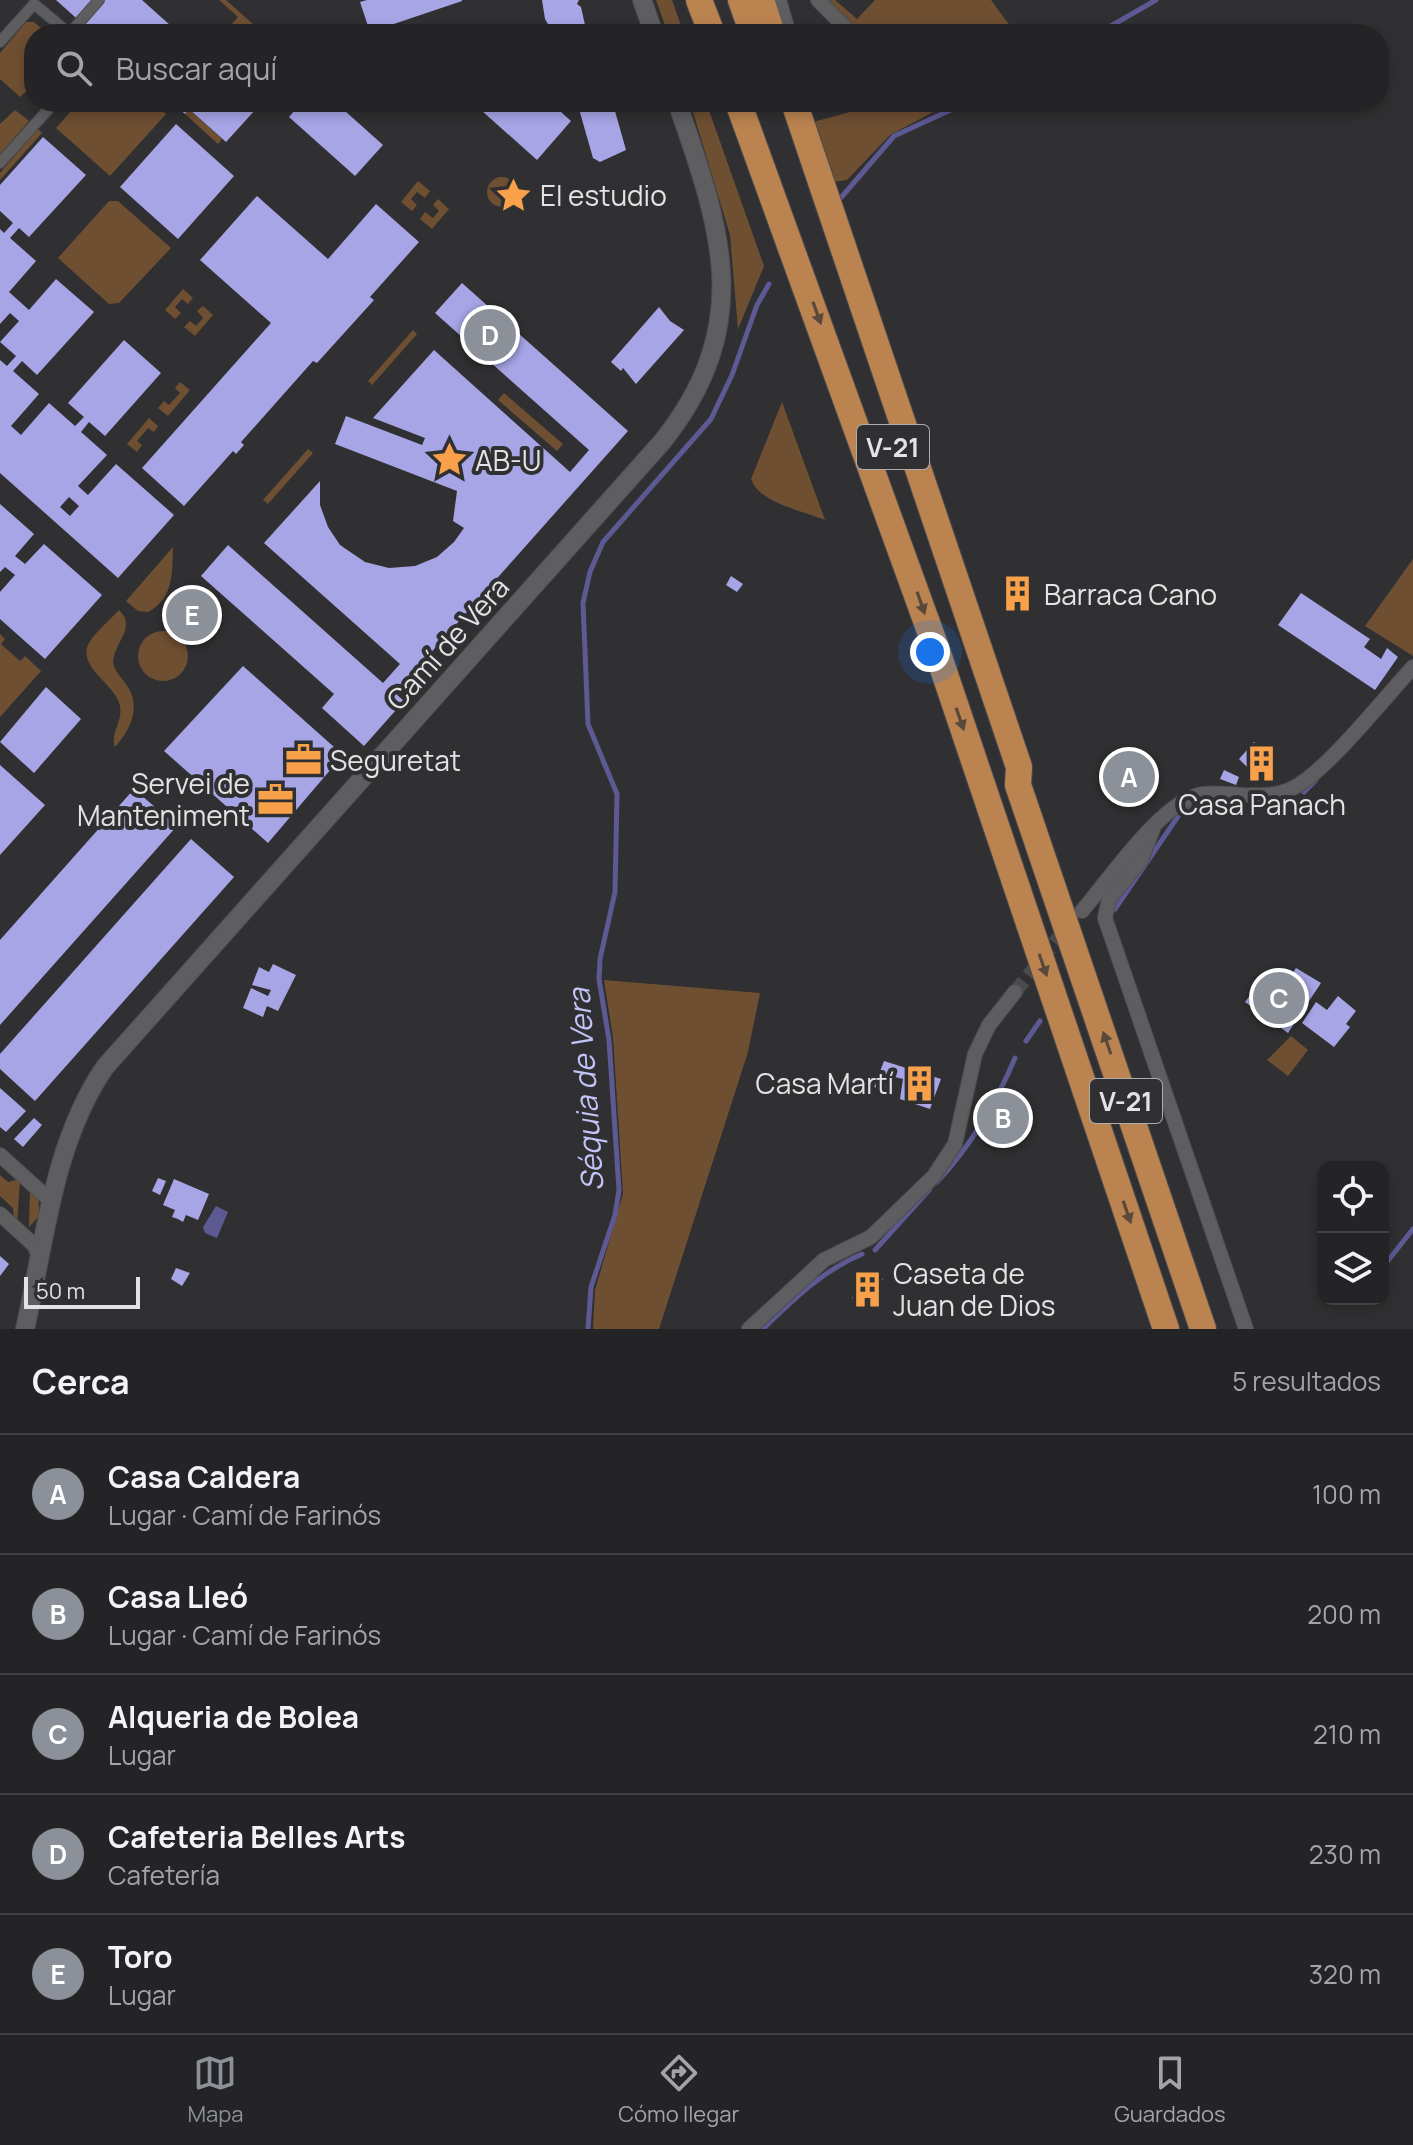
<!DOCTYPE html>
<html lang="es">
<head>
<meta charset="utf-8">
<style>
  :root { --surface:#242426; --page:#303032; --text:#f1f3f6; --muted:#a3a4a7; --line:#414143; --accent:#8c9099 }
  body { margin:0; font-family:Manrope,sans-serif; background:var(--page); color:var(--text) }
  .controls { position:absolute; right:24px; bottom:24px; display:grid; overflow:hidden; border-radius:16px; box-shadow:0 4px 12px #0003 }
  .controls button { width:72px; height:72px; display:grid; place-items:center; padding:0; border:0; border-bottom:2px solid var(--line); background:var(--surface); color:var(--text); font:40px sans-serif }
  .scale { position:absolute; left:24px; bottom:20px; width:116px; box-sizing:border-box; padding-left:8px; border:4px solid #e3e3e5; border-top:0; font-size:22px; line-height:28px; white-space:nowrap; color:#e3e3e5; -webkit-text-stroke:6px #303032; paint-order:stroke }
  .you { position:absolute; left:930px; top:652px; width:28px; height:28px; margin:-20px; border:6px solid #fff; border-radius:50%; background:#1a73e8; box-shadow:0 0 0 12px #1a73e833 }
  .badge { display:grid; place-items:center; width:52px; height:52px; border-radius:50%; background:var(--accent); color:#fff; font-size:26px; font-weight:700 }
  .pin { position:absolute; translate:-50% -50%; border:4px solid #fff; box-shadow:0 2px 8px #0006 }
  .list { margin:0; padding:0; list-style:none }
  h2 { display:flex; justify-content:space-between; align-items:center; height:104px; margin:0; padding:0 32px; font-size:34px }
  h2 small { font-size:26px; font-weight:400; color:var(--muted) }
  .list li { display:grid; grid-template-columns:52px 1fr auto; gap:24px; align-items:center; box-sizing:border-box; height:120px; padding:0 32px; border-top:2px solid var(--line) }
  .list b { display:block; font-size:30px; white-space:nowrap }
  .list p { margin:0; font-size:26px; white-space:nowrap; color:var(--muted) }
  .list em { font-size:26px; font-style:normal; color:var(--muted) }
  .icon { flex:none; width:44px; height:44px; fill:none; stroke:currentColor; stroke-width:2; stroke-linecap:round; stroke-linejoin:round }
  .map { position:relative; flex:none; width:1413px; height:1329px; overflow:hidden }
  .search { position:absolute; background:var(--surface); box-shadow:0 4px 12px #0003; left:24px; right:24px; top:24px; height:88px; display:flex; align-items:center; gap:20px; box-sizing:border-box; padding:0 28px; border-radius:32px; color:var(--muted); font-size:30px }
  .sheet { height:704px; background:var(--surface) }
  nav { display:flex; justify-content:space-around; align-items:center; box-sizing:border-box; height:112px; border-top:2px solid var(--line); background:var(--surface); font-size:22px; color:var(--muted) }
  nav a { display:grid; justify-items:center; gap:4px }
  nav .on { color:var(--accent) }
  .map>svg:first-child { display:block }
  .green { fill:#6e4f32 }
  .water { fill:#5c5993 }
  .lines { fill:none; stroke-linecap:round; stroke-linejoin:round }
  .stream { stroke:#5c5993; stroke-width:5 }
  .building { fill:#a7a5e6; fill-rule:evenodd }
  .minor-tunnel { stroke:#4b4b4d; stroke-width:14; stroke-dasharray:14 7; stroke-linecap:butt }
  .pedestrian-casing { stroke:#4d4d4f; stroke-width:12 }
  .minor-casing { stroke:#4d4d4f; stroke-width:16 }
  .tertiary-casing { stroke:#4d4d4f; stroke-width:20 }
  .motorway-casing { stroke:#4d4d4f; stroke-width:28 }
  .pedestrian { stroke:#5e5e61; stroke-width:10 }
  .minor { stroke:#5e5e61; stroke-width:14 }
  .tertiary { stroke:#5e5e61; stroke-width:18 }
  .motorway { stroke:#ba8350; stroke-width:26 }
  .oneway { fill:#59493b }
  .labels { text-anchor:middle; dominant-baseline:central; stroke-width:8; stroke-linejoin:round; paint-order:stroke }
  .shield { fill:#303032; stroke:#adadaf; stroke-width:2 }
  .shield-label { font-size:26px; font-weight:bold; fill:#e3e3e5 }
  .poi-label { font-size:28px; fill:#e3e3e5; stroke:#303032; text-anchor:start }
  .street-label { font-size:28px; fill:#e3e3e5; stroke:#303032 }
  .water-label { font-size:30px; font-style:italic; fill:#c3c3f8; stroke:#303032 }
</style>
</head>
<body>
<div class="map">
<svg width="1413" height="1329" viewBox="0 0 1413 1329">
  <rect width="100%" height="100%" fill="#303032"/>
  <!-- green -->
  <g class="green">
    <polygon points="219,0 226,0 264,34 223,34 238,17"/>
    <polygon points="656,0 672,0 684,34 668,34"/>
    <polygon points="826,0 835,0 857,19 875,0 991,0 1016,34 862,34"/>
    <polygon points="26,22 34,22 48,34 34,34 34,84 20,97 0,79 0,53"/>
    <polygon points="79,102 152,102 166,114 110,176 56,128"/>
    <polygon points="690,102 706,102 764,266 738,329 730,235"/>
    <polygon points="864,102 952,102 890,135 847,180 833,182 813,122 850,112"/>
    <polygon points="189,109 222,139 218,144 185,114"/>
    <polygon points="15,110 29,121 0,154 0,124"/>
    <polygon points="38,129 42,133 0,180 0,173"/>
    <circle cx="502" cy="192" r="15"/>
    <polygon points="418,181 430,191 425,198 417,192 411,199 417,205 412,211 401,202"/>
    <polygon points="438,199 449,209 432,229 420,219 425,212 433,218 439,211 433,205"/>
    <polygon points="109,201 118,201 171,248 119,303 109,304 58,258"/>
    <polygon points="183,289 193,298 188,304 182,299 175,307 181,313 175,319 165,310"/>
    <polygon points="203,306 213,315 195,336 184,327 190,321 196,326 203,318 197,311"/>
    <polygon points="413,330 417,334 372,385 368,381"/>
    <polygon points="180,382 190,390 168,416 158,408 164,401 169,405 180,393 175,388"/>
    <polygon points="504,393 563,444 557,451 498,400"/>
    <path d="M782,402L825,520C803,511 759,503 751,479Z"/>
    <polygon points="149,418 158,426 154,432 148,428 137,441 142,445 137,452 127,444"/>
    <polygon points="308,449 313,453 268,504 263,500"/>
    <path d="M173,547C172,572 174,599 148,612L138,611L126,601Z"/>
    <polygon points="1413,559 1413,656 1365,626"/>
    <path d="M119,610C137,627 115,641 113,662C115,672 120,676 126,684C142,706 131,729 115,747C110,734 123,721 120,706C116,684 76,667 89,643C96,631 110,620 119,610Z"/>
    <circle cx="163" cy="656" r="25"/>
    <polygon points="0,634 5,639 1,644 20,661 25,656 41,671 0,717"/>
    <polygon points="604,980 760,993 748,1052 659,1329 593,1329 595,1290 623,1194 613,1037"/>
    <polygon points="1291,1036 1308,1050 1288,1076 1267,1060"/>
    <polygon points="0,1175 8,1182 20,1179 17,1225 9,1218 14,1216 13,1208 0,1196"/>
    <polygon points="30,1189 38,1197 40,1215 29,1227"/>
  </g>
  <!-- water -->
  <polygon class="water" points="216,1206 228,1212 217,1238 205,1233 203,1227"/>
  <g class="lines">
    <!-- stream -->
    <g class="stream">
      <polyline points="1097,34 1156,0"/>
      <polyline points="839,200 894,136 968,102"/>
      <polyline points="1304,792 1316,780"/>
      <polyline points="1273,800 1288,800"/>
      <polyline points="1115,909 1179,815 1189,806 1202,802 1239,801"/>
      <polyline points="1026,1041 1040,1021"/>
      <path d="M937,1182C971,1146 996,1103 1015,1058"/>
      <polyline points="875,1250 930,1189"/>
      <polyline points="1383,1267 1413,1229"/>
      <polyline points="1357,1300 1358,1299"/>
      <polyline points="588,1329 591,1287 615,1215 619,1190 609,1040 599,979 600,959 615,892 617,794 588,724 583,603 590,572 603,542 711,419 732,375 757,305 769,284"/>
      <path d="M763,1329C794,1299 822,1271 862,1254"/>
    </g>
  </g>
  <!-- building -->
  <g class="building">
    <polygon points="56,0 142,0 180,34 94,34"/>
    <polygon points="367,0 462,0 462,1 370,32 360,2"/>
    <polygon points="542,0 579,0 577,4 581,7 587,34 554,34 545,19"/>
    <polygon points="171,102 251,102 257,108 226,142 189,109 185,114"/>
    <polygon points="302,102 335,102 383,145 355,176 289,117"/>
    <polygon points="472,102 550,102 571,121 537,160"/>
    <polygon points="577,102 613,104 626,150 600,162 593,158"/>
    <polygon points="176,124 234,176 178,239 120,187"/>
    <path d="M43,137L86,175L29,237L19,228L10,238L36,261L9,292L29,310L56,279L94,312L37,375L22,361L13,371L39,394L11,426L21,435L49,403L75,426L84,417L68,403L124,340L161,373L105,436L89,422L81,432L107,455L78,486L88,495L116,464L174,515L118,578L0,473V360L7,366L16,356L0,342L19,321L10,313L0,324V229L4,233L13,223L0,211V185ZM69,497L79,506L70,516L60,507Z"/>
    <polygon points="257,196 328,259 376,204 419,242 370,297 374,300 317,363 313,361 241,442 244,445 236,454 233,451 184,506 142,468 271,323 200,260"/>
    <polygon points="462,283 628,431 395,693 404,701 364,746 322,708 334,694 201,576 228,545 383,683 400,664 264,543 320,481 320,505 328,527 340,545 365,562 389,568 415,566 437,557 454,542 464,528 453,521 457,491 335,444 346,416 422,445 425,438 373,418 434,350 570,472 589,450 435,313"/>
    <polygon points="659,307 670,321 684,330 636,384 623,368 621,371 611,362"/>
    <polygon points="0,504 34,534 15,556 25,564 44,544 102,595 45,659 0,619 0,592 15,575 5,567 0,572"/>
    <polygon points="731,576 743,584 737,592 726,585"/>
    <polygon points="1010,583 1032,592 1028,600 1018,596 1014,605 1003,600"/>
    <polygon points="1301,593 1370,639 1364,647 1381,659 1387,648 1398,657 1375,690 1278,625"/>
    <polygon points="243,666 343,755 268,843 164,751"/>
    <polygon points="46,687 81,719 34,773 0,742"/>
    <polygon points="1254,742 1263,749 1247,767 1239,759"/>
    <polygon points="1266,752 1274,760 1259,777 1250,769"/>
    <polygon points="1123,759 1128,763 1122,770 1126,774 1133,767 1147,780 1134,795 1110,773"/>
    <polygon points="0,765 45,805 0,855"/>
    <polygon points="1224,770 1239,777 1236,785 1220,779"/>
    <polygon points="134,789 177,826 0,1025 0,940"/>
    <polygon points="191,839 234,877 35,1101 0,1069 0,1054"/>
    <polygon points="273,964 296,975 278,1011 267,1006 263,1017 243,1008 251,988 268,996 271,990 252,985 259,967 269,972"/>
    <polygon points="1296,968 1321,983 1288,1033 1245,1002 1260,982 1278,995"/>
    <polygon points="1338,996 1356,1011 1346,1024 1350,1027 1334,1047 1302,1023 1316,1002 1327,1010"/>
    <polygon points="884,1061 941,1079 930,1109 900,1099 903,1079 891,1076 886,1092 874,1087"/>
    <polygon points="0,1088 26,1111 6,1132 0,1127"/>
    <polygon points="1001,1101 1020,1112 1006,1135 987,1123"/>
    <polygon points="34,1118 42,1125 23,1147 14,1139"/>
    <polygon points="158,1178 166,1181 160,1195 152,1191"/>
    <polygon points="174,1179 209,1194 198,1220 186,1215 183,1222 178,1219 172,1217 175,1210 163,1205"/>
    <polygon points="0,1256 9,1264 0,1276"/>
    <polygon points="176,1268 190,1273 182,1286 171,1279"/>
    <polygon points="868,1270 883,1279 866,1307 852,1298"/>
  </g>
  <g class="lines">
    <!-- minor-tunnel -->
    <polyline class="minor-tunnel" points="1015,992 1068,926"/>
    <defs>
      <g id="pedestrian">
        <polyline points="69,34 99,0"/>
        <polyline points="0,42 34,4 70,34"/>
        <polyline points="0,163 55,102"/>
      </g>
      <g id="minor">
        <polyline points="779,0 789,34"/>
        <polyline points="818,0 852,34"/>
        <polyline points="1153,829 1141,860 1109,899 1105,918 1246,1329"/>
        <path d="M1082,911C1108,881 1163,799 1203,794C1232,791 1266,802 1293,788C1325,773 1386,696 1413,667"/>
        <polyline points="0,1155 52,1202"/>
        <polyline points="0,1214 34,1245 40,1258"/>
        <polyline points="749,1329 824,1260 871,1237 934,1176 955,1144 975,1054 989,1025 1015,992"/>
      </g>
      <g id="tertiary">
        <polyline points="642,0 654,34"/>
        <path d="M25,1329C45,1241 53,1143 105,1067L662,442C755,325 722,231 677,102"/>
      </g>
      <g id="motorway">
        <polyline points="699,0 712,34"/>
        <polyline points="741,0 753,34"/>
        <polyline points="761,0 772,34"/>
        <polyline points="738,102 935,645 1166,1329"/>
        <polyline points="794,102 1019,767 1018,785 1203,1329"/>
      </g>
    </defs>
    <!-- pedestrian casing -->
    <use href="#pedestrian" class="pedestrian-casing"/>
    <!-- minor casing -->
    <use href="#minor" class="minor-casing"/>
    <!-- tertiary casing -->
    <use href="#tertiary" class="tertiary-casing"/>
    <!-- motorway casing -->
    <use href="#motorway" class="motorway-casing"/>
    <!-- pedestrian -->
    <use href="#pedestrian" class="pedestrian"/>
    <!-- minor -->
    <use href="#minor" class="minor"/>
    <!-- tertiary -->
    <use href="#tertiary" class="tertiary"/>
    <!-- motorway -->
    <use href="#motorway" class="motorway"/>
  </g>
  <!-- one-way arrows -->
  <defs><path id="oneway-solid" d="M-6-.8H1V-3.2L6.5 0L1 3.2V.8H-6Z" transform="scale(2)"/></defs>
  <g class="oneway">
    <use href="#oneway-solid" transform="translate(817 313) rotate(70)"/>
    <use href="#oneway-solid" transform="translate(921 603) rotate(71)"/>
    <use href="#oneway-solid" transform="translate(960 719) rotate(71)"/>
    <use href="#oneway-solid" transform="translate(1043 965) rotate(71)"/>
    <use href="#oneway-solid" transform="translate(1107 1043) rotate(-109)"/>
    <use href="#oneway-solid" transform="translate(1127 1212) rotate(71)"/>
  </g>
  <!-- icons -->
  <defs>
    <symbol id="sight-bare" viewBox="-9 -9 18 18"><path d="M0-6L1.8-2.2L6-1.7L2.9 1.2L3.7 5.4L0 3.3L-3.7 5.4L-2.9 1.2L-6-1.7L-1.8-2.2Z" fill="#f8a14a" stroke="#303032" stroke-width="2.5" paint-order="stroke"/></symbol>
    <symbol id="building-bare" viewBox="-9 -9 18 18"><path d="M-4-6H4V6H1V3H-1V6H-4ZM-2.5-4.3h1.7v1.8h-1.7ZM.8-4.3h1.7v1.8H.8ZM-2.5-1h1.7V.8h-1.7ZM.8-1h1.7V.8H.8Z" fill="#f8a14a" stroke="#303032" stroke-width="2.5" paint-order="stroke"/></symbol>
    <symbol id="office-bare" viewBox="-9 -9 18 18"><path d="M-6-3h4V-5.5h4V-3h4V5H-6ZM-1-4.5V-3h2v-1.5ZM-6 0V1H6V0Z" fill="#f8a14a" stroke="#303032" stroke-width="2.5" paint-order="stroke"/></symbol>
  </defs>
  <g fill-rule="evenodd">
    <use href="#sight-bare" x="488" y="170" width="51" height="51"/>
    <use href="#sight-bare" x="424" y="434" width="51" height="51"/>
    <use href="#building-bare" x="992" y="568" width="51" height="51"/>
    <use href="#office-bare" x="278" y="734" width="51" height="51"/>
    <use href="#building-bare" x="1236" y="738" width="51" height="51"/>
    <use href="#office-bare" x="250" y="774" width="51" height="51"/>
    <use href="#building-bare" x="894" y="1058" width="51" height="51"/>
    <use href="#building-bare" x="842" y="1264" width="51" height="51"/>
  </g>
  <g class="labels">
    <!-- shield labels -->
    <g class="shield">
      <rect x="857" y="425" width="72" height="44" rx="6"/>
      <rect x="1090" y="1079" width="72" height="44" rx="6"/>
    </g>
    <g class="shield-label">
      <text x="893" y="447">V-21</text>
      <text x="1126" y="1101">V-21</text>
    </g>
    <!-- poi labels -->
    <g class="poi-label">
      <text x="540" y="195">El estudio</text>
      <text x="475" y="460">AB-U</text>
      <text x="1044" y="594">Barraca Cano</text>
      <text x="330" y="760">Seguretat</text>
      <text x="250" y="783" text-anchor="end">Servei de<tspan x="250" dy="32">Manteniment</tspan></text>
      <text x="1262" y="804" text-anchor="middle">Casa Panach</text>
      <text x="894" y="1083" text-anchor="end">Casa Martí</text>
      <text x="893" y="1273">Caseta de<tspan x="893" dy="32">Juan de Dios</tspan></text>
    </g>
    <!-- street labels -->
    <g class="street-label">
      <text transform="translate(447 643) rotate(-48)">Camí de Vera</text>
    </g>
    <!-- water labels -->
    <g class="water-label">
      <text transform="translate(585 1090) rotate(-94)">Séquia de Vera</text>
    </g>
  </g>
</svg>
<div class="controls">
<button><svg class="icon" aria-label="locate" viewBox="0 0 24 24"><circle cx="12" cy="12" r="6"/><path d="M12 2v4M12 18v4M2 12h4M18 12h4"/></svg></button>
<button><svg class="icon" aria-label="layers" viewBox="0 0 24 24"><path d="M12 4l9 5-9 5-9-5zM3 14l9 5 9-5"/></svg></button>
</div>
<div class="scale">50 m</div>
<div class="you"></div>
<div class="pin badge" style="left:1129px;top:777px">A</div>
<div class="pin badge" style="left:1003px;top:1118px">B</div>
<div class="pin badge" style="left:1279px;top:998px">C</div>
<div class="pin badge" style="left:490px;top:335px">D</div>
<div class="pin badge" style="left:192px;top:615px">E</div>
<div class="search"><svg class="icon" aria-label="search" viewBox="0 0 24 24"><circle cx="10" cy="10" r="6"/><path d="M15 15l6 6"/></svg>Buscar aquí</div>
</div>
<section class="sheet">
<h2>Cerca<small>5 resultados</small></h2>
<ul class="list">
<li><span class="badge">A</span><div><b>Casa Caldera</b><p>Lugar · Camí de Farinós</p></div><em>100 m</em></li>
<li><span class="badge">B</span><div><b>Casa Lleó</b><p>Lugar · Camí de Farinós</p></div><em>200 m</em></li>
<li><span class="badge">C</span><div><b>Alqueria de Bolea</b><p>Lugar</p></div><em>210 m</em></li>
<li><span class="badge">D</span><div><b>Cafeteria Belles Arts</b><p>Cafetería</p></div><em>230 m</em></li>
<li><span class="badge">E</span><div><b>Toro</b><p>Lugar</p></div><em>320 m</em></li>
</ul>
</section>
<nav>
<a class="on"><svg class="icon" aria-label="map" viewBox="0 0 24 24"><path d="M3 6l6-2 6 2 6-2v14l-6 2-6-2-6 2zM9 4v14M15 6v14"/></svg>Mapa</a>
<a><svg class="icon" aria-label="directions" viewBox="0 0 24 24"><path d="M12 3l9 9-9 9-9-9zM9 14v-3h6M13 9l2 2-2 2"/></svg>Cómo llegar</a>
<a><svg class="icon" aria-label="saved" viewBox="0 0 24 24"><path d="M7 4h10v16l-5-4-5 4z"/></svg>Guardados</a>
</nav>
</body>
</html>
